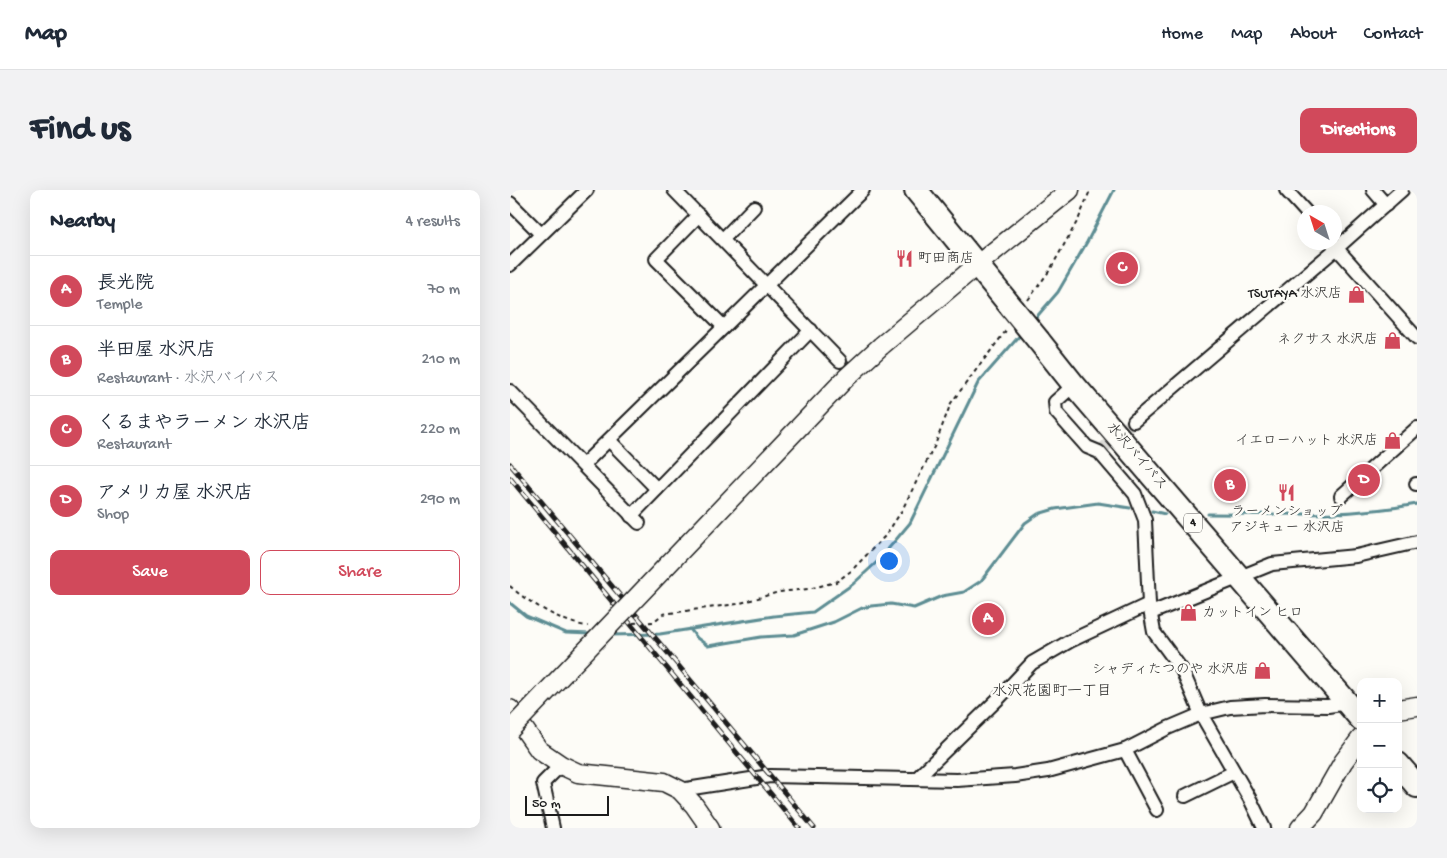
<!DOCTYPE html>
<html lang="en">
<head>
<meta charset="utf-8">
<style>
  :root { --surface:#fff; --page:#f2f2f3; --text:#1f2937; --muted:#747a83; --line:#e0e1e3; --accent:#d1495b }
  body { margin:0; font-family:"Gochi Hand","Klee One",sans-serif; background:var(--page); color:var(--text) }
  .controls { position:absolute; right:15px; bottom:15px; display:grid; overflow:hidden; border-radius:10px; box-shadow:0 5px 20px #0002 }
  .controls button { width:45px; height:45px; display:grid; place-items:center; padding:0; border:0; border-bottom:1px solid var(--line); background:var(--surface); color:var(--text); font:25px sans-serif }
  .compass { position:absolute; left:787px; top:15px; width:45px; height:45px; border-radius:50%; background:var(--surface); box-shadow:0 5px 20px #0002; rotate:321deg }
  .scale { position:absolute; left:15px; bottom:12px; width:84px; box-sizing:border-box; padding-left:5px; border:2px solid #1c1c1c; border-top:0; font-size:14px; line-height:18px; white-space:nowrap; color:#1c1c1c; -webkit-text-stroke:4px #fdfcf7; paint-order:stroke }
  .you { position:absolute; left:378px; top:370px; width:18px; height:18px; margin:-12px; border:4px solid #fff; border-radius:50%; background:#1a73e8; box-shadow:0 0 0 8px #1a73e833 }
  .badge { display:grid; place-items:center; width:32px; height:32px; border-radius:50%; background:var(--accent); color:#fff; font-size:16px; font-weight:700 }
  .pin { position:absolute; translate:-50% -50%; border:2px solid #fff; box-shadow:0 1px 5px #0006 }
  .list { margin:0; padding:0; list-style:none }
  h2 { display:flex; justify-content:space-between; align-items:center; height:65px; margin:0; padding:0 20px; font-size:21px }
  h2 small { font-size:16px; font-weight:400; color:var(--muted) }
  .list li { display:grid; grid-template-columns:32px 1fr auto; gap:15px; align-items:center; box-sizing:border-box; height:70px; padding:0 20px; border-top:1px solid var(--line) }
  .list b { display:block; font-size:19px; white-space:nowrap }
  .list p { margin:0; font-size:16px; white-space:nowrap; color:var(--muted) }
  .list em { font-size:16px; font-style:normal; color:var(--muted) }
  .actions { display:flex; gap:10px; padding:15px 20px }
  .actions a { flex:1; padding:11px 0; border:1px solid var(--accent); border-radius:10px; text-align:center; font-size:18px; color:var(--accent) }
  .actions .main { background:var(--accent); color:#fff }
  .icon { flex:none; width:28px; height:28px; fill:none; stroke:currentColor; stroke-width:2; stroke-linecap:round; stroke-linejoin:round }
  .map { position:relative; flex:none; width:907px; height:638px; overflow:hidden; border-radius:10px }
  header { display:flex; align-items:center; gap:30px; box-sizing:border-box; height:70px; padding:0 25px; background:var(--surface); border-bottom:1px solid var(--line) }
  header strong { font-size:24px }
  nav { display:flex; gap:28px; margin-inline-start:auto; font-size:18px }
  .intro { display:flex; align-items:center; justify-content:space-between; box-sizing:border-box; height:120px; padding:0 30px }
  h1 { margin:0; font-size:35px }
  .button { padding:12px 22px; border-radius:10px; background:var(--accent); color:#fff; font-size:18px; font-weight:700 }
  main { display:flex; gap:30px; padding:0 30px }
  aside { flex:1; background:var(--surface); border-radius:10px; box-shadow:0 5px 20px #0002 }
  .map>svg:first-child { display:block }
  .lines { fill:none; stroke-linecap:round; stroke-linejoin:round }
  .stream { stroke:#5d8d93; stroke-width:3 }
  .street-tunnel { stroke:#dbdad6; stroke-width:12; stroke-dasharray:12 6; stroke-linecap:butt }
  .street-casing { stroke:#1c1c1c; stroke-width:16 }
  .secondary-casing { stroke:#1c1c1c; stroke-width:21 }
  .highway-casing { stroke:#1c1c1c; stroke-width:26 }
  .path { stroke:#1c1c1c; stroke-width:2; stroke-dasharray:4 4; stroke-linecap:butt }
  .street { stroke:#fdfcf7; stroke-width:12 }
  .secondary { stroke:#fdfcf7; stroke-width:18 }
  .highway { stroke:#fdfcf7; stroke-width:22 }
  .rail-casing { stroke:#1c1c1c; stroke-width:5 }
  .rail { stroke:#fdfcf7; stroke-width:3; stroke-dasharray:9; stroke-linecap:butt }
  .secondary-bridge-casing { stroke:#1c1c1c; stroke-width:21; stroke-linecap:butt }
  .highway-bridge-casing { stroke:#1c1c1c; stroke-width:26; stroke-linecap:butt }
  .secondary-bridge { stroke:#fdfcf7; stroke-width:18 }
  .highway-bridge { stroke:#fdfcf7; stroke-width:22 }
  .labels { text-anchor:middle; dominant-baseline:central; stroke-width:5; stroke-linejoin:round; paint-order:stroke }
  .shield { fill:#fdfcf7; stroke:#605f5e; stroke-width:1 }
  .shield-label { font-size:12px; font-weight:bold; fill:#1c1c1c }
  .poi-label { font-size:14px; fill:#1c1c1c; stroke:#fdfcf7; text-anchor:end }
  .street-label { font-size:14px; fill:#1c1c1c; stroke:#fdfcf7 }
  .neighbourhood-label { font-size:15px; fill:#1c1c1c; stroke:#fdfcf7 }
</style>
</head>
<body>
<header>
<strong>Map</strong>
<nav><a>Home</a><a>Map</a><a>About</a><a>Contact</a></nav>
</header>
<div class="intro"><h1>Find us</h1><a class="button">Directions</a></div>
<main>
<aside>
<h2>Nearby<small>4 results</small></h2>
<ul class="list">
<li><span class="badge">A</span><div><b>長光院</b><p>Temple</p></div><em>70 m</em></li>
<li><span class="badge">B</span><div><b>半田屋 水沢店</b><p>Restaurant · 水沢バイパス</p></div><em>210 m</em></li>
<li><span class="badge">C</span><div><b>くるまやラーメン 水沢店</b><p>Restaurant</p></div><em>220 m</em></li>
<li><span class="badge">D</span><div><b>アメリカ屋 水沢店</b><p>Shop</p></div><em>290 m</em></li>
</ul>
<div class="actions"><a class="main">Save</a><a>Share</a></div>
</aside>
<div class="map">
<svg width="907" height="638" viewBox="0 0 907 638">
  <rect width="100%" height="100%" fill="#fdfcf7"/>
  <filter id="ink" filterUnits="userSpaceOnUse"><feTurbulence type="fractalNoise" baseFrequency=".02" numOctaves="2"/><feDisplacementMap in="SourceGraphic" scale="10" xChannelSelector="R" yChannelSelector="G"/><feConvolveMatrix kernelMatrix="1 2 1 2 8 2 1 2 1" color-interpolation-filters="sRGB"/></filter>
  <g filter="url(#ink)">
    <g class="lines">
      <!-- stream -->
      <g class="stream">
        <polyline points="523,131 548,102 577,52 604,0"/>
        <polyline points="642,321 655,324"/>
        <path d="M698,324C767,324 838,327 907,314"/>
        <polyline points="0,413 16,426 56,443 81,444"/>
        <polyline points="180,439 187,448 198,456 251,447 284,445 324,432 352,418 361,416 381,414 404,418 432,406 454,402 471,391 515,333 528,324 545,319 588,313 620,318"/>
        <polyline points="100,445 150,444 264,426 303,422 343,394 368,371 400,333 468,193 512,143"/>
      </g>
      <!-- street-tunnel -->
      <polyline class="street-tunnel" points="589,262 624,231"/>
      <defs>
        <g id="street">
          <polyline points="164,0 330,171"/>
          <polyline points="776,0 796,22"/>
          <polyline points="863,0 876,15"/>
          <polyline points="0,13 31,44"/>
          <polyline points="189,25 146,69 214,137 353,0"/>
          <polyline points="213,49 244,17"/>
          <polyline points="822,53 907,148"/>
          <polyline points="0,75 77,0"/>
          <polyline points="564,195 545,212 546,222 577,257 589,262 625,304 635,330 639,414 644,442 672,480 691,524 741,611 754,638"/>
          <polyline points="0,201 129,333"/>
          <polyline points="624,231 827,58 892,0"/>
          <polyline points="99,250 147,299"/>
          <polyline points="73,275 214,137"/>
          <polyline points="906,294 907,294"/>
          <polyline points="831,306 907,238"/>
          <polyline points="121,326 301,140"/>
          <polyline points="641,423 762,374 846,366 907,352"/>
          <polyline points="615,560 647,620"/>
          <polyline points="406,589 490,507 522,473 560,451 639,414"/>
          <polyline points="170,600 260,586 447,590 505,586 538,581 615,560 658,538 691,524 720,517 755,515 818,516 838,513"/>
          <polyline points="675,606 724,582"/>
          <polyline points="43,638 33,593 51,575"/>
        </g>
        <g id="secondary">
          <polyline points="371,156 467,75 560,0"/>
          <polyline points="0,519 29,560 51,575 68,583 154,592 170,600 184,615 200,638"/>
          <polyline points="888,519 907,516"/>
          <polyline points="790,638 804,623 833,572 851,548"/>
        </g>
        <g id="highway">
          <polyline points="406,0 503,119"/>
          <polyline points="529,151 564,195 851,529"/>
          <polyline points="888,574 907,596"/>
        </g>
      </defs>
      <!-- street casing -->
      <use href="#street" class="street-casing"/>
      <!-- secondary casing -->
      <use href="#secondary" class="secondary-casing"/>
      <!-- highway casing -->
      <use href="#highway" class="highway-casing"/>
      <!-- path -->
      <g class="path">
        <polyline points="518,110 540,80 569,28 579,3 577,0"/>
        <path d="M0,396C15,411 57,435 78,436"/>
        <polyline points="123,433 143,432 153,424 227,414 269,402 298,399 326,392 341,381 376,345 391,322 425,255 441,213 498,138"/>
      </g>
      <!-- street -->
      <use href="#street" class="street"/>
      <!-- secondary -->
      <use href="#secondary" class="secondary"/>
      <!-- highway -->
      <use href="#highway" class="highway"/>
      <defs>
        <g id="rail">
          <polyline points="0,274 304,638"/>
          <polyline points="0,288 289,638"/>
        </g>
      </defs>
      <!-- rail casing -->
      <use href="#rail" class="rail-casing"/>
      <!-- rail -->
      <use href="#rail" class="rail"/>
      <defs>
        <polyline id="secondary-bridge" points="0,540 336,188 371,156"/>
        <polyline id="highway-bridge" points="503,119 529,151"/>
      </defs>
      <!-- secondary-bridge casing -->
      <use href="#secondary-bridge" class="secondary-bridge-casing"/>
      <!-- highway-bridge casing -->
      <use href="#highway-bridge" class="highway-bridge-casing"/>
      <!-- secondary-bridge -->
      <use href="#secondary-bridge" class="secondary-bridge"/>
      <!-- highway-bridge -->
      <use href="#highway-bridge" class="highway-bridge"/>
    </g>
  </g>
  <!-- icons -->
  <defs>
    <symbol id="restaurant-bare" viewBox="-9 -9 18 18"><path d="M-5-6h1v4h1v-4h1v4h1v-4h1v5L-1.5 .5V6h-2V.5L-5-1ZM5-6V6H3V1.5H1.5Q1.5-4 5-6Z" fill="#d1495b" stroke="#fdfcf7" stroke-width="2.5" paint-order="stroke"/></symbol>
    <symbol id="shop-bare" viewBox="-9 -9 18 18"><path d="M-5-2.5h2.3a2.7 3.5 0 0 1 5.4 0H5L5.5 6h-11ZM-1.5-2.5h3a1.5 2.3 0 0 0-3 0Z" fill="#d1495b" stroke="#fdfcf7" stroke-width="2.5" paint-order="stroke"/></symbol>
  </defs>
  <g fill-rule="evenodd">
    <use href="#restaurant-bare" x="382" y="56" width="25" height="25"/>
    <use href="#shop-bare" x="834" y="92" width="25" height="25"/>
    <use href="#shop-bare" x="870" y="138" width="25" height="25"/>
    <use href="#shop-bare" x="870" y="238" width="25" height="25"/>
    <use href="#restaurant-bare" x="764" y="290" width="25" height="25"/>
    <use href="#shop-bare" x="666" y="410" width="25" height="25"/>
    <use href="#shop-bare" x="740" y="468" width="25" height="25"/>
  </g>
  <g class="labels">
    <!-- shield labels -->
    <rect class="shield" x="674" y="323.5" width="18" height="19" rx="4"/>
    <g class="shield-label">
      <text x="683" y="333">4</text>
    </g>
    <!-- poi labels -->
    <g class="poi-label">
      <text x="408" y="69" text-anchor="start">町田商店</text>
      <text x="832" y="104">TSUTAYA 水沢店</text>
      <text x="868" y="150">ネクサス 水沢店</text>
      <text x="868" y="251">イエローハット 水沢店</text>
      <text x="777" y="322" text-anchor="middle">ラーメンショップ<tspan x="777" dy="16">アジキュー 水沢店</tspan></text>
      <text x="692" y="423" text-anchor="start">カットイン ヒロ</text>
      <text x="739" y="480">シャディたつのや 水沢店</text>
    </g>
    <!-- street labels -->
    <g class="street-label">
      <text transform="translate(626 267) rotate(49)">水沢バイパス</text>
    </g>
    <!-- neighbourhood labels -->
    <g class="neighbourhood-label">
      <text x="542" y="502">水沢花園町一丁目</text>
    </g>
  </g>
</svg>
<div class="controls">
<button>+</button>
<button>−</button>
<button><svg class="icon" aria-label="locate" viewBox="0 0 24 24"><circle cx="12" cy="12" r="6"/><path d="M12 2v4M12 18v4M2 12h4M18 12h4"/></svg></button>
</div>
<svg class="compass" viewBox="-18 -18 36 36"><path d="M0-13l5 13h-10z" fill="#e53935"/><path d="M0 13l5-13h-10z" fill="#747a83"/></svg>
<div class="scale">50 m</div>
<div class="you"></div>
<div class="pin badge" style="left:478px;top:429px">A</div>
<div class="pin badge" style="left:720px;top:295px">B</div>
<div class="pin badge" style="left:612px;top:78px">C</div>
<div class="pin badge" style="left:854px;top:290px">D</div>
</div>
</main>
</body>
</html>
